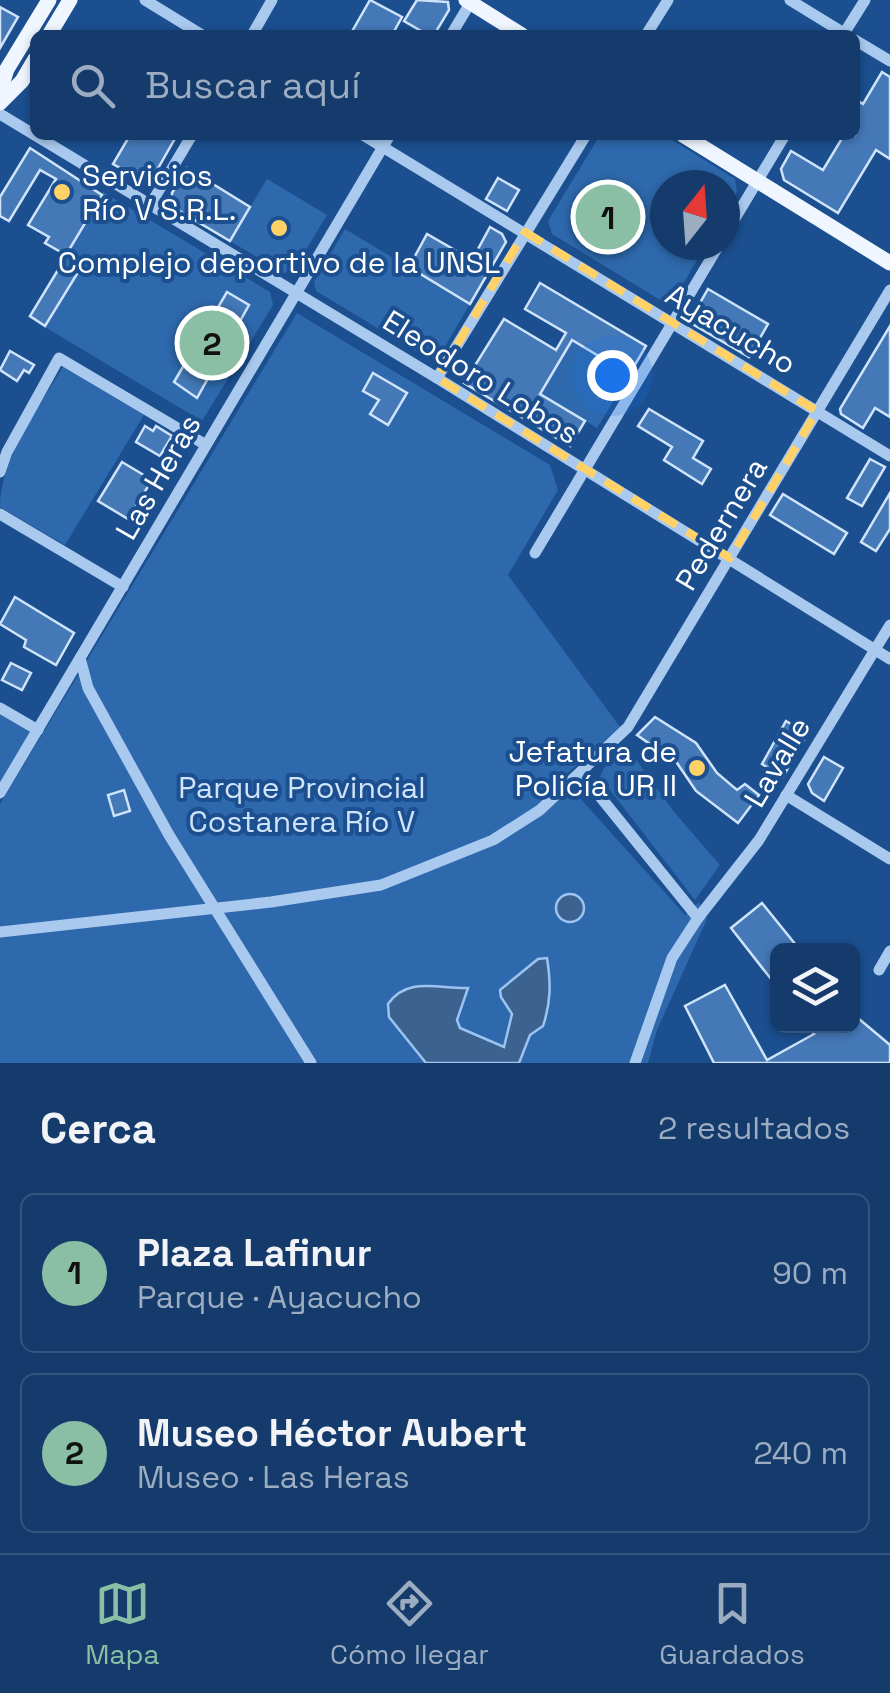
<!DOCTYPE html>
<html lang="es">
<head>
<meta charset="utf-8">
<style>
  :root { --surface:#143b6b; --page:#214673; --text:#f1f3f6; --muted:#9dadc1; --line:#33557e; --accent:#8abfa5 }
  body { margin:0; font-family:"Space Grotesk",sans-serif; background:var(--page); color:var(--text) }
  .controls { position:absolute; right:30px; bottom:30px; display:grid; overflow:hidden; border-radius:15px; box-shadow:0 2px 8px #0004 }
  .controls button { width:90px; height:90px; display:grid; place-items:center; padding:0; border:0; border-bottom:2px solid var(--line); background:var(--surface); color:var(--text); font:50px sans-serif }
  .compass { position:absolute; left:650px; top:170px; width:90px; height:90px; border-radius:50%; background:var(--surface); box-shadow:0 2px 8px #0004; rotate:17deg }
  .you { position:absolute; left:612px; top:375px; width:35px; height:35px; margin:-25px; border:8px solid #fff; border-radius:50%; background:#1a73e8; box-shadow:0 0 0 15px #1a73e833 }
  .badge { display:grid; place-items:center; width:65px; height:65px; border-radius:50%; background:var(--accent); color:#111; font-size:32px; font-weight:700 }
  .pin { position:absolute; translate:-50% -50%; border:5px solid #fff; box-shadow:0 2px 10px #0006 }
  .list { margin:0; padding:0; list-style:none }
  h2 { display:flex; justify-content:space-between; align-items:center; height:130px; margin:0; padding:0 40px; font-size:42px }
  h2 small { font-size:32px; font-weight:400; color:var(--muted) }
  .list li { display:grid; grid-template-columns:65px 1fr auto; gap:30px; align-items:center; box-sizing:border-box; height:160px; margin:0 20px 20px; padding:0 20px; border:2px solid var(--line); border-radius:15px }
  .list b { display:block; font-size:38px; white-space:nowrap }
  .list p { margin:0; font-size:32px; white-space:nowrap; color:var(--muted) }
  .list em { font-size:32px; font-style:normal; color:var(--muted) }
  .icon { flex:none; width:55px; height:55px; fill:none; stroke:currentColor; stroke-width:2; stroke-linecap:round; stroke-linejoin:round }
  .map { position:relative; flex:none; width:890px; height:1063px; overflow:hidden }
  .search { position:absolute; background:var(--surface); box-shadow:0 2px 8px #0004; left:30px; right:30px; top:30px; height:110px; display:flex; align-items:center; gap:25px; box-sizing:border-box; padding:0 35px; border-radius:15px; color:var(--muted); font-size:38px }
  .sheet { height:490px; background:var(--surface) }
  nav { display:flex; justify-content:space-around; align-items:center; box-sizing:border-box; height:140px; border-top:2px solid var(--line); background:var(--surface); font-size:28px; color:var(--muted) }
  nav a { display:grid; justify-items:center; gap:5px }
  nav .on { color:var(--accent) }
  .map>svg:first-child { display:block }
  .green { fill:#2e69ad }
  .water { fill:#3c6290; stroke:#9cc4f0; stroke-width:2.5 }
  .building { fill:#4478b7; stroke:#cfe3fa; stroke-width:2.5 }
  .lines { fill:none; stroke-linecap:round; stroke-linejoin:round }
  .minor { stroke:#a9c9ee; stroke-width:11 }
  .major { stroke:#f0f6ff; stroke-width:15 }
  .marked { fill:none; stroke:#ffd166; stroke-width:8; stroke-dasharray:20 12; stroke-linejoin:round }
  .poi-dot { fill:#ffd166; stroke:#1b4f8f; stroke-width:4 }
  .labels { text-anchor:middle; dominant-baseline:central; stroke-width:8; stroke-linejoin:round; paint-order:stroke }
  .poi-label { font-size:30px; fill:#fff; stroke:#1b4f8f; text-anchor:start }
  .street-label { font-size:30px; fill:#fff; stroke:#1b4f8f }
  .park-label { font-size:30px; fill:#cfe3fa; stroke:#1b4f8f }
</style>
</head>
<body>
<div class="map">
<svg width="890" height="1063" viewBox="0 0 890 1063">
  <rect width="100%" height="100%" fill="#1b4f8f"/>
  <!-- green -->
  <g class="green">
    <polygon points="600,135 664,135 735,179 737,192 725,212 725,185 665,185 665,245 706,245 674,299 662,301 552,234 548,221"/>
    <polygon points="267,179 327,215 293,271 284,273 230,241"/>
    <polygon points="103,192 270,292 273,305 202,421 28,317"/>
    <polygon points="345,229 470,304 440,355 427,358 316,291 314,282"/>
    <polygon points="297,313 550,465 558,490 508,575 620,727 562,778 685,915 699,902 707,919 657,1030 648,1063 0,1063 0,804"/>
    <polygon points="572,340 620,369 616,376 625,382 597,428 540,394"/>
    <path d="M63,367L144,415L65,545L0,507C0,460 39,407 63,367Z"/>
    <polygon points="0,713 31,730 0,783"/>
    <polygon points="626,746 675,813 720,865 695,900 600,777 604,768"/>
  </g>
  <!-- water -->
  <g class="water">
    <circle cx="570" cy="908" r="14"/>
    <path d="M547,958C551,983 551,1002 543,1026L530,1035L519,1063H426L389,1017L388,1004C407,976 439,989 468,988L457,1020L460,1028L504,1047L512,1014L501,997L500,990L538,959Z"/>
  </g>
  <!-- building -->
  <g class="building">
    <polygon points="370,0 402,17 392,35 350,35"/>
    <polygon points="417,0 448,2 449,10 434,35 428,35 404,21"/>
    <polygon points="0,7 18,17 0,48"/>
    <polygon points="882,72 890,77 890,159 876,150 838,213 784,180 781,169 791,151 823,170 844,135 855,135 855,99 863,104"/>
    <polygon points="130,135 177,135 149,184 113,164"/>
    <polygon points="30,148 102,195 66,255 45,243 49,237 28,225 56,179 40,170 9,221 0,216 0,197"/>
    <polygon points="187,168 250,207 230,241 171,206 172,193"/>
    <polygon points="498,178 519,190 507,211 486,199"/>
    <polygon points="490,227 502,234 506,242 470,304 409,267 427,234 472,260"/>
    <polygon points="61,265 77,274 45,326 30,316"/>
    <polygon points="540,283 646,346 625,382 616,376 620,369 572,340 540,394 585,421 570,446 464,383 504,319 556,350 566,333 525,309"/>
    <polygon points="708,289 768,324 749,357 689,322"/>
    <polygon points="227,292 249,305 197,398 174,382"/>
    <polygon points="890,326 890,417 875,408 863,428 841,414 840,409"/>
    <polygon points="10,351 34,365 29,373 24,370 17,381 0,370"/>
    <polygon points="373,373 407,393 388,425 370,414 379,400 363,391"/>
    <polygon points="649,409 703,441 693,458 711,469 702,484 664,460 672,447 638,426"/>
    <polygon points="145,426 153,431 156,426 172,436 160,456 136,442"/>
    <polygon points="870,459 885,467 862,506 847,498"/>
    <polygon points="122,462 152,480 128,519 98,501"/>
    <polygon points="890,493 890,529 876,551 861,542"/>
    <polygon points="783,494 847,533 834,554 770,515"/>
    <polygon points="15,597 74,633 56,665 24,647 26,640 0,624"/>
    <polygon points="11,663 31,673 22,690 2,680"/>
    <polygon points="655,717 696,743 717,773 737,790 745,784 759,795 738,823 696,791 677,763 637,735"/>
    <polygon points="786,721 807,734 783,777 762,764"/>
    <polygon points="824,757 843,768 824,801 812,793 808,784"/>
    <polygon points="124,790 130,811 114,816 108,795"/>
    <polygon points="762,903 800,950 778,950 778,988 731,928"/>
    <polygon points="725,985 767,1060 814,1034 807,1026 852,1026 852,1013 890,1045 890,1063 714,1063 685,1006"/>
  </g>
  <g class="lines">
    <!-- minor -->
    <g class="minor">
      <polyline points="145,0 202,35"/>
      <polyline points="790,0 847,35"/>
      <polyline points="252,35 272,0"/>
      <polyline points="451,35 472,0"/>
      <polyline points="646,35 668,0"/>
      <polyline points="843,35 865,0"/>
      <polyline points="855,40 890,61"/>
      <polyline points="0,114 437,378 890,659"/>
      <polyline points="363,135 890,456"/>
      <polyline points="149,207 192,135"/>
      <polyline points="725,235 785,135"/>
      <polyline points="437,378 586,135"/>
      <polyline points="0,472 7,452 59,358 206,445"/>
      <polyline points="0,514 123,587"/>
      <polyline points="535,553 719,245"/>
      <polyline points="80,658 88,688 169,835 311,1063"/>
      <polyline points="0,708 38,730"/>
      <polyline points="581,773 698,918"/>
      <polyline points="0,793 390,135"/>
      <polyline points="786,795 890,859"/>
      <polyline points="0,932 271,902 381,885 493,840 540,810 628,727 890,290"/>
      <polyline points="879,970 890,951"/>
      <polyline points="635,1063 672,958 698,918 759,840 890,625"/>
    </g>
    <!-- major -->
    <g class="major">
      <polyline points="466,0 522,35"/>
      <polyline points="49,35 70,0"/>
      <polyline points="0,91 7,69 49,0"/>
      <polyline points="0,103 22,81 35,59"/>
      <polyline points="683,135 890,263"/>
    </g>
  </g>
  <!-- marked area -->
  <path class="marked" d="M525,232L817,411L730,558L437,378Z"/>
  <!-- markers -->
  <g class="poi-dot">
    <circle cx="62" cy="192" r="10"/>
    <circle cx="279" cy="228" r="10"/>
    <circle cx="697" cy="768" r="10"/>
  </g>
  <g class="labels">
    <!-- poi labels -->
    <g class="poi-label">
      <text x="82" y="175">Servicios<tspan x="82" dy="34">Río V S.R.L.</tspan></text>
      <text x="279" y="262" text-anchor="middle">Complejo deportivo de la UNSL</text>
      <text x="677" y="751" text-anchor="end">Jefatura de<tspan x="677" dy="34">Policía UR II</tspan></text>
    </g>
    <!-- street labels -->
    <g class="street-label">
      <text transform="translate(731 329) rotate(31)">Ayacucho</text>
      <text transform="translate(481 377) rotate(32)">Eleodoro Lobos</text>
      <text transform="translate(158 477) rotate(-60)">Las Heras</text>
      <text transform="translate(721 524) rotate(-59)">Pedernera</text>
      <text transform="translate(777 762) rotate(-59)">Lavalle</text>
    </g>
    <!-- park labels -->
    <g class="park-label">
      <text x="302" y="787">Parque Provincial<tspan x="302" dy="34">Costanera Río V</tspan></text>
    </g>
  </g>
</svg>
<div class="controls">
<button><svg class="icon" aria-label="layers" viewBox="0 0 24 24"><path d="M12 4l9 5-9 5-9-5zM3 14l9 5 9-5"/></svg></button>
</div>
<svg class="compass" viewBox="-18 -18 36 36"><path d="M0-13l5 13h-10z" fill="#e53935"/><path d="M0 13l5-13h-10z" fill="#9dadc1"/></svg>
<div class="you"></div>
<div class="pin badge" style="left:608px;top:217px">1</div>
<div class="pin badge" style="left:212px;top:343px">2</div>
<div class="search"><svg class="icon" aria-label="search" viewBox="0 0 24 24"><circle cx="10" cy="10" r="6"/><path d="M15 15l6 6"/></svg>Buscar aquí</div>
</div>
<section class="sheet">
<h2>Cerca<small>2 resultados</small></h2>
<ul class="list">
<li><span class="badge">1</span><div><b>Plaza Lafinur</b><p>Parque · Ayacucho</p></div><em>90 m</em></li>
<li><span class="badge">2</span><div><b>Museo Héctor Aubert</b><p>Museo · Las Heras</p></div><em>240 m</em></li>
</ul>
</section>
<nav>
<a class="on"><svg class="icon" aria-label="map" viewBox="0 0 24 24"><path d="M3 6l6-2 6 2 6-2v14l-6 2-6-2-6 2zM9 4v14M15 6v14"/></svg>Mapa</a>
<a><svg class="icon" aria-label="directions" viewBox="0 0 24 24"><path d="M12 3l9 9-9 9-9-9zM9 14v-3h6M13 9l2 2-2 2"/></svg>Cómo llegar</a>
<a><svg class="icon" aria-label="saved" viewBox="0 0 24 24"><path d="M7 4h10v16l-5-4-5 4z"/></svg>Guardados</a>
</nav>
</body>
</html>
